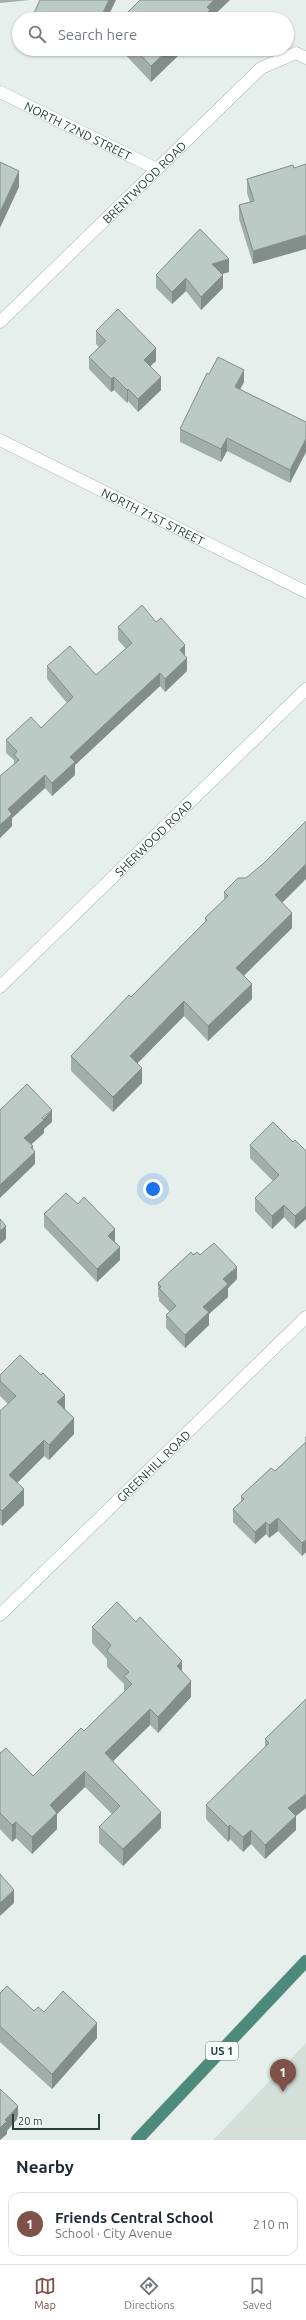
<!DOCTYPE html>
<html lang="en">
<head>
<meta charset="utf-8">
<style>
  :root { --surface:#fff; --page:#f6f6f7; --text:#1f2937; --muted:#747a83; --line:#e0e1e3; --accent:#7f5249 }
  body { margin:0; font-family:Ubuntu,sans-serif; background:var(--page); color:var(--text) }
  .scale { position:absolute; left:12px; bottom:10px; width:88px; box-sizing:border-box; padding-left:4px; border:2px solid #24423a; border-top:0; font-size:11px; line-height:14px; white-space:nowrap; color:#24423a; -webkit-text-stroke:3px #f7fbf9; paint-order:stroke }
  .you { position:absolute; left:153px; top:1189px; width:14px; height:14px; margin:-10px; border:3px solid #fff; border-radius:50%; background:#1a73e8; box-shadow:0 0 0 6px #1a73e833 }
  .badge { display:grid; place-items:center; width:26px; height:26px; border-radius:50%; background:var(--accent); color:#fff; font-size:13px; font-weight:700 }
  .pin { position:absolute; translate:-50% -33px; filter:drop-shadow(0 1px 2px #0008) }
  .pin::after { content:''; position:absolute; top:21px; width:14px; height:12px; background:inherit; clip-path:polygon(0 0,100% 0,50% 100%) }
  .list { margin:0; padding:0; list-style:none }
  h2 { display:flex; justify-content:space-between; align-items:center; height:52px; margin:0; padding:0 16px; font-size:17px }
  h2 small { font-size:13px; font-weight:400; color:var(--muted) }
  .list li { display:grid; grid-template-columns:26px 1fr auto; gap:12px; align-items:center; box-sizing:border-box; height:64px; margin:0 8px 8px; padding:0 8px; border:1px solid var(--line); border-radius:12px }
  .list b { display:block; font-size:15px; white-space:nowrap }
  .list p { margin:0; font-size:13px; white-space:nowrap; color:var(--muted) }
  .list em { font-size:13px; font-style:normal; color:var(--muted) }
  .icon { flex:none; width:22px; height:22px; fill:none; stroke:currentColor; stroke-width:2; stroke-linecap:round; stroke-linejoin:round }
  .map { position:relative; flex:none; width:306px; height:2140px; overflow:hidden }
  .search { position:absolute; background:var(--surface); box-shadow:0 1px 3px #0004; left:12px; right:12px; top:12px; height:44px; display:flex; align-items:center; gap:10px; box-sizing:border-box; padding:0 14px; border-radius:22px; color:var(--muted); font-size:15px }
  .sheet { height:124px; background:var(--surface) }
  nav { display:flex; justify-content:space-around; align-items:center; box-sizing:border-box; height:56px; border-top:1px solid var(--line); background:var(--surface); font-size:11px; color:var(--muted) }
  nav a { display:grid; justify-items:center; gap:2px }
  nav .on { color:var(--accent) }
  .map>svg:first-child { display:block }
  .built { fill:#d4dfda }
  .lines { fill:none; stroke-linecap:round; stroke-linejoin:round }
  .minor-casing { stroke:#a8b8b2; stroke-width:13 }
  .trunk-casing { stroke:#c2cac8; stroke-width:13 }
  .minor { stroke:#fff; stroke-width:12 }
  .trunk { stroke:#4c8a7c; stroke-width:12 }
  .wall { fill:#a1aea9 }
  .shaded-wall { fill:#838d89 }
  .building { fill:#bbcac4; stroke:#838d89 }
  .labels { text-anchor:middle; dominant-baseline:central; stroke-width:3; stroke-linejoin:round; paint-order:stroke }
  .shield { fill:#f7fbf9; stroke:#637a73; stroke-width:1 }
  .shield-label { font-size:11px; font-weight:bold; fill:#24423a }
  .street-label { font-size:12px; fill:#24423a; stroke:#f7fbf9 }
</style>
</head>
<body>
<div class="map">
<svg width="306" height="2140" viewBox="0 0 306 2140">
  <rect width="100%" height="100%" fill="#e6efeb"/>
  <!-- built -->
  <polygon class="built" points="306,2043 306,2140 213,2140"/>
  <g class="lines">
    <defs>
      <g id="minor">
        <path id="s1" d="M0,92L157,169"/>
        <path id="s2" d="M0,322L261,68L296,53L306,58"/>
        <path id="s3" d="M0,440L306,592"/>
        <path id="s4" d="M0,987L306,689"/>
        <path id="s5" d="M0,1615L306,1317"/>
      </g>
      <polyline id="trunk" points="137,2140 306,1961"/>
    </defs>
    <!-- minor casing -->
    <use href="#minor" class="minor-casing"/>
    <!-- trunk casing -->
    <use href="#trunk" class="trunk-casing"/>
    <!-- minor -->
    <use href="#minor" class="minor"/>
    <!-- trunk -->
    <use href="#trunk" class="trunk"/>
  </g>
  <!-- wall -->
  <g class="wall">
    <polygon points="0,0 30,0 0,3"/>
    <polygon points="34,13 107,19 34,19"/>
    <polygon points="78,49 93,49 90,55"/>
    <polygon points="120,49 185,49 151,82"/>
    <polygon points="293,165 253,264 239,219 239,205 250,202 247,193 247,179"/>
    <polygon points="229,272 222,274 223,288 201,310 186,291 172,304 156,288 156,275"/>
    <polygon points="96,331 156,361 150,366 161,390 138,412 128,401 127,403 114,390 111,392 89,369 89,357 99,347 96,344"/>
    <polygon points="209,374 244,382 240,389 306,422 306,452 290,483 227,451 221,462 180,442 180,429"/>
    <polygon points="118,627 185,656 187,671 165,692 160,686 119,724 75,765 75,775 52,796 45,788 12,818 12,826 0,838 14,765 14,760 6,753 6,740 41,728 67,703 47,679 47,666 96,675 126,649 118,640"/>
    <polygon points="224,892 282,903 292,928 244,976 252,999 208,1041 184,1016 137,1063 142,1083 113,1112 71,1071 71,1056 131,997 205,922 205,918 224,900"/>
    <polygon points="295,1140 295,1229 284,1217 272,1229 255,1211 255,1198 273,1181 250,1158 250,1145 293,1142"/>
    <polygon points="44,1214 115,1242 120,1260 97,1282 44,1227"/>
    <polygon points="193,1255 200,1255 237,1279 228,1288 228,1297 209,1314 209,1325 185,1348 166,1328 166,1315 170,1312 159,1301 159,1298 158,1296 158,1283"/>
    <polygon points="0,1375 65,1409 74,1434 49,1460 44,1456 17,1483 24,1505 2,1526 0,1524 0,1411 8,1404 0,1396"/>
    <polygon points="306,1436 306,1552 302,1556 278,1531 269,1538 266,1534 255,1544 233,1522 233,1509 241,1502 241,1496 275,1471 305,1443 305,1437"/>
    <polygon points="92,1627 182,1672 191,1697 158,1733 150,1725 113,1761 161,1828 123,1866 99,1843 99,1827 112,1814 85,1787 57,1814 57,1829 32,1854 16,1838 12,1842 0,1829 0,1753 33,1776 84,1731 124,1692 124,1684 107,1667 107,1659 92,1643"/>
    <polygon points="306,1699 296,1816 296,1830 265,1859 251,1844 243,1852 230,1839 228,1842 206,1819 206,1805 265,1747 265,1739"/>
    <polygon points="0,1993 34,2011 44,2012 97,2038 52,2089 0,2042"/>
  </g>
  <!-- shaded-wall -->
  <g class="shaded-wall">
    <polygon points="109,0 116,0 107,19 100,19"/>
    <polygon points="214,0 230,0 210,19 200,19 207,7"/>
    <polygon points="90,49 93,49 90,55"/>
    <polygon points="169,49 185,49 151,82 151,66"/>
    <polygon points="19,171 19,187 0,228 0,212"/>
    <polygon points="306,235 306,249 253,264 253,251"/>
    <polygon points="229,259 229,272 212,277 212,264"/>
    <polygon points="223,275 223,288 201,310 201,297"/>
    <polygon points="186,278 186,291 172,304 172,292"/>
    <polygon points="156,348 156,361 144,372 144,360"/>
    <polygon points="244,370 244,382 235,399 235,387"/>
    <polygon points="114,377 114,390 111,392 111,379"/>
    <polygon points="161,377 161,390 138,412 138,399"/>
    <polygon points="128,389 128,401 127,403 127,390"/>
    <polygon points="227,438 227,451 221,462 221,449"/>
    <polygon points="306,439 306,452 290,483 290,470"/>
    <polygon points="185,645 185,658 180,650"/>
    <polygon points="187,658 187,671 165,692 165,679"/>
    <polygon points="160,673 160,686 119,724 75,765 75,775 52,796 52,783 70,757 119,711"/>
    <polygon points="45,775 45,788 12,818 12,826 0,838 0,825 8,809"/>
    <polygon points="306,864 306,879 275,910 275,895"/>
    <polygon points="292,913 292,928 236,983 236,968"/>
    <polygon points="252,984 252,999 208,1041 208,1026"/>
    <polygon points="184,1001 184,1016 130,1071 130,1056"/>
    <polygon points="142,1068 142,1083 113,1112 113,1097"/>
    <polygon points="52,1110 52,1122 44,1129 44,1133 24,1151 24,1138"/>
    <polygon points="33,1146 33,1154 35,1152 35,1164 0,1198 0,1185"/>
    <polygon points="284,1205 284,1217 272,1229 272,1216"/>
    <polygon points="306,1206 306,1219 295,1229 295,1216"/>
    <polygon points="6,1226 6,1239 0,1244 0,1231"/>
    <polygon points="115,1229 115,1242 108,1249 108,1236"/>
    <polygon points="120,1247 120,1260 97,1282 97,1269"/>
    <polygon points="237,1267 237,1279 228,1288 228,1297 209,1314 209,1325 185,1348 185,1335 203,1307 223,1279"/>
    <polygon points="65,1395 65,1410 57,1402"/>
    <polygon points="74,1418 74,1434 49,1460 49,1445"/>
    <polygon points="44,1440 44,1456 9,1491 9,1475"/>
    <polygon points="24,1489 24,1505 2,1526 2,1511"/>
    <polygon points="278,1518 278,1531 269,1538 269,1525"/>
    <polygon points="266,1522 266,1534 255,1544 255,1532"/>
    <polygon points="306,1540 306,1552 302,1556 302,1543"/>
    <polygon points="182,1661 182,1677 177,1666"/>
    <polygon points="191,1681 191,1697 158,1733 158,1717"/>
    <polygon points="150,1709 150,1725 105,1769 105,1753"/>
    <polygon points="85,1771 85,1787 57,1814 57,1829 32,1854 32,1837 50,1805"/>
    <polygon points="306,1794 306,1808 296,1816 296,1830 265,1859 265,1845 288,1808"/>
    <polygon points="161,1812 161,1828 123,1866 123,1849"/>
    <polygon points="16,1822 16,1838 12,1842 12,1825"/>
    <polygon points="230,1825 230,1839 228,1842 228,1827"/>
    <polygon points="251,1830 251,1844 243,1852 243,1837"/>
    <polygon points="14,1890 14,1903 0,1916 0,1903"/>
    <polygon points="97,2023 97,2038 52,2089 52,2074"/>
    <polygon points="18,2106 18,2118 7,2131 7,2134 0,2140 0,2128 5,2120"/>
  </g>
  <!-- building -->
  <g class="building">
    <polygon points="40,0 109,0 100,19 46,19 34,13"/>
    <polygon points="140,0 214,0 207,7 210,10 200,19 121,19"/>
    <polygon points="135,49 169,49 151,66"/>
    <polygon points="0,162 19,171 0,212"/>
    <polygon points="306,164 306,235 253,251 239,205 254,201 247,179 293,165 294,168"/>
    <polygon points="200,229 229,259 212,264 223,275 201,297 186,278 172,292 156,275"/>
    <polygon points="118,309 156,348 144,360 161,377 138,399 128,389 127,390 114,377 111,379 89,357 106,341 96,331"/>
    <polygon points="218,357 244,370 235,387 306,422 306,439 290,470 227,438 221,449 180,429 207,373 209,374"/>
    <polygon points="142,605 156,622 161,618 185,645 180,650 187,658 165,679 160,673 119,711 70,757 75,762 52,783 45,775 8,809 12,814 0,825 0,776 19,760 14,755 17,751 6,740 31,717 41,728 73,697 47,666 70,646 96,675 132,643 118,627"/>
    <polygon points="306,821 306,864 275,895 292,913 236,968 252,984 208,1026 184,1001 130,1056 142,1068 113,1097 71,1056 129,995 131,997 207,920 205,918 228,896 224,892 238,878 246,878 264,863"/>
    <polygon points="27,1084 52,1110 42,1118 44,1120 24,1138 33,1146 31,1147 35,1152 0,1185 0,1110"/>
    <polygon points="273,1122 293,1142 295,1140 306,1151 306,1206 295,1216 284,1205 272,1216 255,1198 279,1175 250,1145"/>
    <polygon points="66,1193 78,1204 84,1197 115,1229 108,1236 120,1247 97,1269 44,1214"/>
    <polygon points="0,1219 6,1226 0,1231"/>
    <polygon points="214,1243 237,1267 223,1279 228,1284 203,1307 209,1312 185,1335 166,1315 176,1306 159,1288 161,1287 158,1283 191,1252 193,1255 197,1252 200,1255"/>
    <polygon points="20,1355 41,1375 43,1373 65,1395 57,1402 74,1418 49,1445 44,1440 9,1475 24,1489 2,1511 0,1509 0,1411 16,1396 0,1381 0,1375"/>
    <polygon points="306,1442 306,1540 302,1543 278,1518 269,1525 266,1522 255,1532 233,1509 244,1499 241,1496 271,1468 275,1471"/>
    <polygon points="117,1602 136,1622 140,1617 182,1661 177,1666 191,1681 158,1717 150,1709 105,1753 161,1812 123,1849 99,1827 120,1806 85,1771 50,1805 57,1813 32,1837 16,1822 12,1825 0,1813 0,1753 6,1748 33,1776 81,1728 84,1731 132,1684 124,1676 129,1672 107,1651 111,1645 92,1627"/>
    <polygon points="306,1699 306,1794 288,1808 296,1816 265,1845 251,1830 243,1837 230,1825 228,1827 206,1805 269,1743 265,1739"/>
    <polygon points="0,1874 14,1890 0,1903"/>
    <polygon points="7,1986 34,2011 38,2007 44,2012 63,1991 97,2023 52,2074 0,2026 0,1993"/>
    <polygon points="0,2089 18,2106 5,2120 7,2121 0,2128"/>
  </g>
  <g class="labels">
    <!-- shield labels -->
    <rect class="shield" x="206" y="2042" width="32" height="18" rx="3"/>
    <g class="shield-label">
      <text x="222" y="2051">US 1</text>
    </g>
    <!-- street labels -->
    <g class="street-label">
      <text stroke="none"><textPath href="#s1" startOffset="87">NORTH 72ND STREET</textPath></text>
      <text stroke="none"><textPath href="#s2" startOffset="201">BRENTWOOD ROAD</textPath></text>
      <text stroke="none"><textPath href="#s3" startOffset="171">NORTH 71ST STREET</textPath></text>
      <text stroke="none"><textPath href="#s4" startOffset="214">SHERWOOD ROAD</textPath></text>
      <text stroke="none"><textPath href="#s5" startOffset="214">GREENHILL ROAD</textPath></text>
    </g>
  </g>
</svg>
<div class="scale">20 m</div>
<div class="you"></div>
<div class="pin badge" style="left:283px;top:2092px">1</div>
<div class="search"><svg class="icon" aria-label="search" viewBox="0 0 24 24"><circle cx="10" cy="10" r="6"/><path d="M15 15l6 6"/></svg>Search here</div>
</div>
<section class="sheet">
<h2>Nearby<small></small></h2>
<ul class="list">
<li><span class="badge">1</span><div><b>Friends Central School</b><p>School · City Avenue</p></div><em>210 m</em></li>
</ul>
</section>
<nav>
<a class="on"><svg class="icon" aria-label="map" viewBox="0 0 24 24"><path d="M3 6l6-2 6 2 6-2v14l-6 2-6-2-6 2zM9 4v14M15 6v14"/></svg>Map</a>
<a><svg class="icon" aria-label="directions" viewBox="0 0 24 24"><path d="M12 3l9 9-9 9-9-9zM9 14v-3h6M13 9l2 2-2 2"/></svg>Directions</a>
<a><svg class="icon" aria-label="saved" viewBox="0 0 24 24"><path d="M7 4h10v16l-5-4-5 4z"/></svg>Saved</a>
</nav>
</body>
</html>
